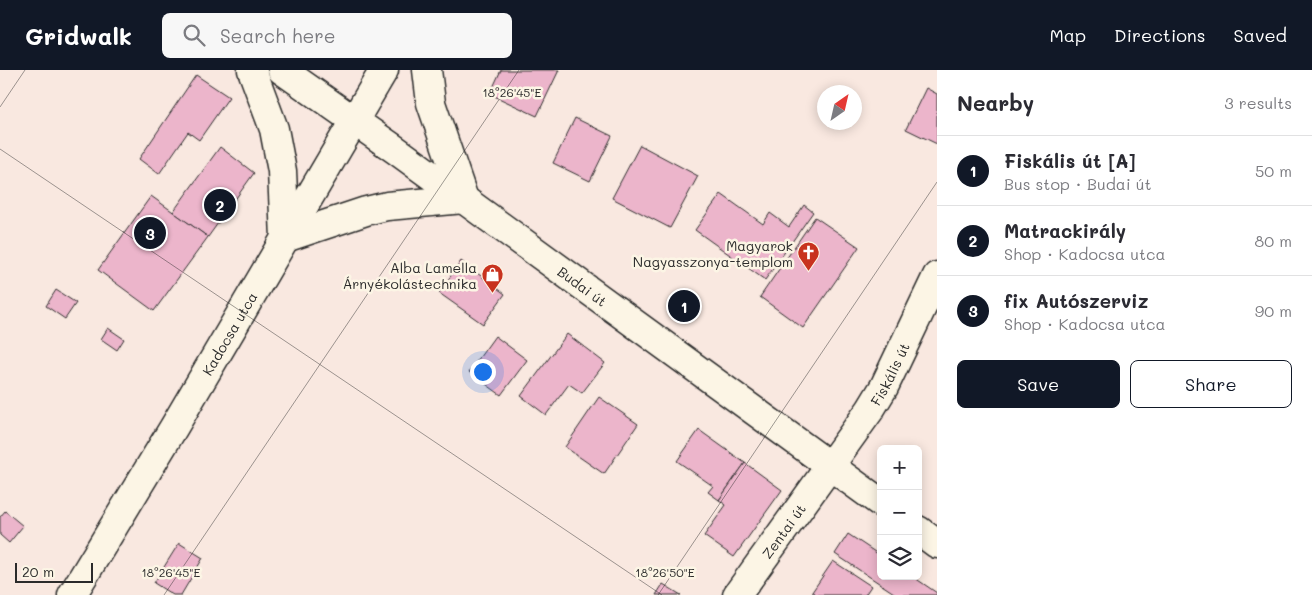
<!DOCTYPE html>
<html lang="en">
<head>
<meta charset="utf-8">
<style>
  :root { --surface:#fff; --page:#f7f7f7; --text:#2b2b33; --muted:#7c7c81; --line:#e1e1e2; --accent:#111827 }
  body { margin:0; font-family:Mali,sans-serif; background:var(--page); color:var(--text) }
  .controls { position:absolute; right:15px; bottom:15px; display:grid; overflow:hidden; border-radius:8px; box-shadow:0 2px 12px #0003 }
  .controls button { width:45px; height:45px; display:grid; place-items:center; padding:0; border:0; border-bottom:1px solid var(--line); background:var(--surface); color:var(--text); font:25px sans-serif }
  .compass { position:absolute; left:817px; top:15px; width:45px; height:45px; border-radius:50%; background:var(--surface); box-shadow:0 2px 12px #0003; rotate:34deg }
  .scale { position:absolute; left:15px; bottom:12px; width:78px; box-sizing:border-box; padding-left:5px; border:2px solid #2b2b2b; border-top:0; font-size:14px; line-height:18px; white-space:nowrap; color:#2b2b2b; -webkit-text-stroke:4px #fcf5e5; paint-order:stroke }
  .you { position:absolute; left:482px; top:301px; width:18px; height:18px; margin:-12px; border:4px solid #fff; border-radius:50%; background:#1a73e8; box-shadow:0 0 0 8px #1a73e833 }
  .badge { display:grid; place-items:center; width:32px; height:32px; border-radius:50%; background:var(--accent); color:#fff; font-size:16px; font-weight:700 }
  .pin { position:absolute; translate:-50% -50%; border:2px solid #fff; box-shadow:0 1px 5px #0006 }
  .list { margin:0; padding:0; list-style:none }
  h2 { display:flex; justify-content:space-between; align-items:center; height:65px; margin:0; padding:0 20px; font-size:21px }
  h2 small { font-size:16px; font-weight:400; color:var(--muted) }
  .list li { display:grid; grid-template-columns:32px 1fr auto; gap:15px; align-items:center; box-sizing:border-box; height:70px; padding:0 20px; border-top:1px solid var(--line) }
  .list b { display:block; font-size:19px; white-space:nowrap }
  .list p { margin:0; font-size:16px; white-space:nowrap; color:var(--muted) }
  .list em { font-size:16px; font-style:normal; color:var(--muted) }
  .actions { display:flex; gap:10px; padding:15px 20px }
  .actions a { flex:1; padding:11px 0; border:1px solid var(--accent); border-radius:8px; text-align:center; font-size:18px; color:var(--accent) }
  .actions .main { background:var(--accent); color:#fff }
  .icon { flex:none; width:28px; height:28px; fill:none; stroke:currentColor; stroke-width:2; stroke-linecap:round; stroke-linejoin:round }
  .map { position:relative; flex:none; width:937px; height:525px; overflow:hidden }
  header { display:flex; align-items:center; gap:30px; box-sizing:border-box; height:70px; padding:0 25px; background:var(--accent); color:#fff }
  header strong { font-size:24px }
  nav { display:flex; gap:28px; margin-inline-start:auto; font-size:18px }
  .search { width:350px; height:45px; background:var(--page); display:flex; align-items:center; gap:12px; box-sizing:border-box; padding:0 18px; border-radius:8px; color:var(--muted); font-size:19px }
  main { display:flex }
  aside { flex:1; background:var(--surface) }
  .map>svg:first-child { display:block }
  .building { fill:#ecb5cb; stroke:#2b2b2b }
  .lines { fill:none; stroke-linecap:round; stroke-linejoin:round }
  .minor-casing { stroke:#2b2b2b; stroke-width:31 }
  .major-casing { stroke:#2b2b2b; stroke-width:31 }
  .minor { stroke:#fcf5e5; stroke-width:28 }
  .major { stroke:#fcf5e5; stroke-width:28 }
  .ticks { fill:none; stroke:#2b2b2b; stroke-width:1; stroke-opacity:0.45 }
  .labels { text-anchor:middle; dominant-baseline:central; stroke-width:5; stroke-linejoin:round; paint-order:stroke }
  .poi-label { font-size:14px; fill:#2b2b2b; stroke:#fcf5e5; text-anchor:end }
  .street-label { font-size:14px; fill:#2b2b2b; stroke:#fcf5e5 }
  .ticks-label { font-size:12px; text-anchor:middle; fill:#2b2b2b; stroke:#fcf5e5; stroke-width:5; stroke-linejoin:round; paint-order:stroke }
</style>
</head>
<body>
<header>
<strong>Gridwalk</strong>
<div class="search"><svg class="icon" aria-label="search" viewBox="0 0 24 24"><circle cx="10" cy="10" r="6"/><path d="M15 15l6 6"/></svg>Search here</div>
<nav><a>Map</a><a>Directions</a><a>Saved</a></nav>
</header>
<main>
<div class="map">
<svg width="937" height="525" viewBox="0 0 937 525">
  <rect width="100%" height="100%" fill="#f9e8e0"/>
  <filter id="ink" filterUnits="userSpaceOnUse"><feTurbulence type="fractalNoise" baseFrequency=".02" numOctaves="2"/><feDisplacementMap in="SourceGraphic" scale="10" xChannelSelector="R" yChannelSelector="G"/><feConvolveMatrix kernelMatrix="1 2 1 2 8 2 1 2 1" color-interpolation-filters="sRGB"/></filter>
  <g filter="url(#ink)">
    <!-- building -->
    <g class="building">
      <polygon points="501,0 559,0 537,46 490,24"/>
      <polygon points="196,5 229,27 199,70 188,62 159,104 139,89"/>
      <polygon points="926,18 937,24 937,74 906,59"/>
      <polygon points="575,48 612,66 590,111 553,93"/>
      <polygon points="640,75 698,106 670,158 612,128"/>
      <polygon points="220,77 254,103 208,167 173,142"/>
      <polygon points="721,124 763,154 770,143 789,157 804,135 813,142 765,210 695,160"/>
      <polygon points="151,126 208,167 154,241 98,200"/>
      <polygon points="815,147 859,177 803,258 760,227"/>
      <polygon points="461,191 505,224 483,254 439,223"/>
      <polygon points="56,220 76,233 65,249 46,236"/>
      <polygon points="108,258 124,269 117,280 101,269"/>
      <polygon points="567,264 605,293 582,323 569,314 546,345 521,326"/>
      <polygon points="495,266 527,290 501,325 469,302"/>
      <polygon points="599,327 638,354 604,404 565,377"/>
      <polygon points="699,360 745,393 719,430 708,422 713,416 677,391"/>
      <polygon points="745,393 782,420 734,487 704,466 726,435 719,430"/>
      <polygon points="5,441 23,456 9,473 0,465 0,447"/>
      <polygon points="848,464 881,486 881,506 912,506 937,523 937,525 897,525 835,484"/>
      <polygon points="179,473 203,488 181,525 173,525 154,513"/>
      <polygon points="833,491 871,516 865,525 817,525 812,522"/>
      <polygon points="663,514 681,525 656,525"/>
    </g>
    <g class="lines">
      <defs>
        <g id="minor">
          <path id="s1" d="M737,525L870,340L884,317L937,206"/>
        </g>
        <g id="major">
          <polyline points="252,0 274,59 282,101 285,168"/>
          <path id="s2" d="M282,0L396,80L881,433"/>
          <polyline points="427,0 431,33 464,129"/>
          <polyline points="285,168 366,141 387,136 464,129"/>
          <polyline points="918,460 937,474"/>
          <path id="s3" d="M72,525L174,357L384,0"/>
        </g>
      </defs>
      <!-- minor casing -->
      <use href="#minor" class="minor-casing"/>
      <!-- major casing -->
      <use href="#major" class="major-casing"/>
      <!-- minor -->
      <use href="#minor" class="minor"/>
      <!-- major -->
      <use href="#major" class="major"/>
    </g>
  </g>
  <!-- ticks -->
  <path class="ticks" d="M0,37L25,0M0,79L662,525M164,525L519,0M658,525L937,112"/>
  <!-- icons -->
  <defs>
    <symbol id="church-pin" viewBox="-11 -11 22 30"><path d="M0 17L-7.5 6A9.5 9.5 0 1 1 7.5 6Z" fill="#c8321e" stroke="#fcf5e5"/><path d="M-1.2-6h2.4v3.5h3.3v2.4h-3.3V6h-2.4V-.1h-3.3v-2.4h3.3Z" fill="#fff"/></symbol>
    <symbol id="shop-pin" viewBox="-11 -11 22 30"><path d="M0 17L-7.5 6A9.5 9.5 0 1 1 7.5 6Z" fill="#c8321e" stroke="#fcf5e5"/><path d="M-5-2.5h2.3a2.7 3.5 0 0 1 5.4 0H5L5.5 6h-11ZM-1.5-2.5h3a1.5 2.3 0 0 0-3 0Z" fill="#fff"/></symbol>
  </defs>
  <g fill-rule="evenodd">
    <use href="#church-pin" x="796" y="170" width="25" height="34"/>
    <use href="#shop-pin" x="480" y="192" width="25" height="34"/>
  </g>
  <g class="labels">
    <!-- poi labels -->
    <g class="poi-label">
      <text x="793" y="175">Magyarok<tspan x="793" dy="16">Nagyasszonya-templom</tspan></text>
      <text x="477" y="197">Alba Lamella<tspan x="477" dy="16">Árnyékolástechnika</tspan></text>
    </g>
    <!-- street labels -->
    <g class="street-label">
      <text stroke="none"><textPath href="#s2" startOffset="370">Budai út</textPath></text>
      <text stroke="none"><textPath href="#s3" startOffset="305">Kadocsa utca</textPath></text>
      <text stroke="none"><textPath href="#s1" startOffset="269">Fiskális út</textPath></text>
      <text stroke="none"><textPath href="#s1" startOffset="79">Zentai út</textPath></text>
    </g>
  </g>
  <g class="ticks-label">
    <text x="512" y="27">18°26'45"E</text>
    <text x="171" y="507">18°26'45"E</text>
    <text x="665" y="507">18°26'50"E</text>
  </g>
</svg>
<div class="controls">
<button>+</button>
<button>−</button>
<button><svg class="icon" aria-label="layers" viewBox="0 0 24 24"><path d="M12 4l9 5-9 5-9-5zM3 14l9 5 9-5"/></svg></button>
</div>
<svg class="compass" viewBox="-18 -18 36 36"><path d="M0-13l5 13h-10z" fill="#e53935"/><path d="M0 13l5-13h-10z" fill="#7c7c81"/></svg>
<div class="scale">20 m</div>
<div class="you"></div>
<div class="pin badge" style="left:684px;top:236px">1</div>
<div class="pin badge" style="left:220px;top:135px">2</div>
<div class="pin badge" style="left:150px;top:163px">3</div>
</div>
<aside>
<h2>Nearby<small>3 results</small></h2>
<ul class="list">
<li><span class="badge">1</span><div><b>Fiskális út [A]</b><p>Bus stop · Budai út</p></div><em>50 m</em></li>
<li><span class="badge">2</span><div><b>Matrackirály</b><p>Shop · Kadocsa utca</p></div><em>80 m</em></li>
<li><span class="badge">3</span><div><b>fix Autószerviz</b><p>Shop · Kadocsa utca</p></div><em>90 m</em></li>
</ul>
<div class="actions"><a class="main">Save</a><a>Share</a></div>
</aside>
</main>
</body>
</html>
